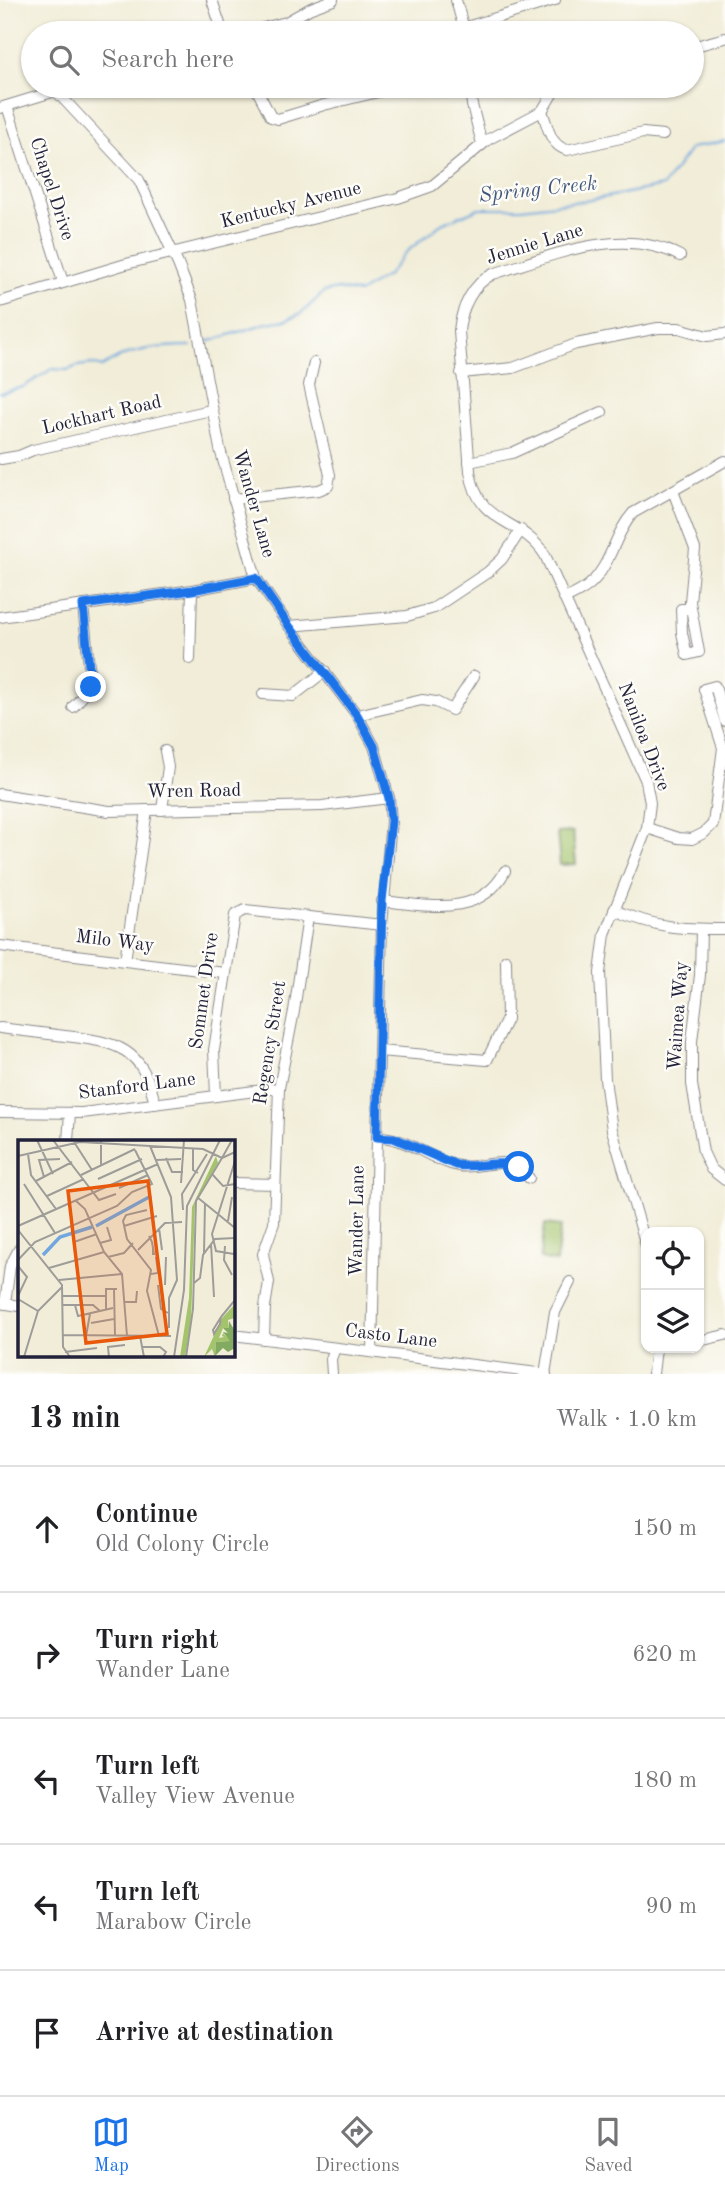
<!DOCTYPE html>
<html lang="en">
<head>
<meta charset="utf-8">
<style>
  :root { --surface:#fff; --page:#f6f6f6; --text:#202124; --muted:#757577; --line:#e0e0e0; --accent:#1a73e8 }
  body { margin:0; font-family:"Old Standard TT",serif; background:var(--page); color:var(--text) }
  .controls { position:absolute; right:21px; bottom:21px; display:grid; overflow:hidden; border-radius:14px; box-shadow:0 2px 5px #0004 }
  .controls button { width:63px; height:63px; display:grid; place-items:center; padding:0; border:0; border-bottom:2px solid var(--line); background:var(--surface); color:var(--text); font:35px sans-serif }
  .stop { position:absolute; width:21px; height:21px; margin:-16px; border:5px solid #1a73e8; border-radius:50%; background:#fff }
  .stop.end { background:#1a73e8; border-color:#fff; box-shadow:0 2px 7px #0008 }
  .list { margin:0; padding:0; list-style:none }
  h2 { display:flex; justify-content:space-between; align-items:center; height:91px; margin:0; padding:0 28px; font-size:30px }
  h2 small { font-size:23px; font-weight:400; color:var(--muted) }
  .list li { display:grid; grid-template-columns:46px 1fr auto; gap:21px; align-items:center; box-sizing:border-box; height:126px; padding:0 28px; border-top:2px solid var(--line) }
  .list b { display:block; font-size:26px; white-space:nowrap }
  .list p { margin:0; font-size:23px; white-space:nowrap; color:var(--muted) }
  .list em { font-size:23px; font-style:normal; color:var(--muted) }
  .icon { flex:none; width:38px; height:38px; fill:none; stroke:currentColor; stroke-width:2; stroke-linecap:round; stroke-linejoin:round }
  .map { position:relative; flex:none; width:725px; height:1374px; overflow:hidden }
  .search { position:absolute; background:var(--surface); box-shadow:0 2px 5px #0004; left:21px; right:21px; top:21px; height:77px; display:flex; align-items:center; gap:18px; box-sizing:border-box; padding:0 24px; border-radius:38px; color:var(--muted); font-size:26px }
  .sheet { height:721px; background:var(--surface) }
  nav { display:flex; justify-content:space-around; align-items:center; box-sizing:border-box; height:98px; border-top:2px solid var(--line); background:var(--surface); font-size:19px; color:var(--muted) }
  nav a { display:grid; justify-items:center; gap:4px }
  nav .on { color:var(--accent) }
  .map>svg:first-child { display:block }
  .green { fill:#a3c46d; stroke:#627354; stroke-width:2 }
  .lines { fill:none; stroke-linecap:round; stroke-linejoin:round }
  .stream { stroke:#71a7de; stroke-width:2 }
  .minor-casing { stroke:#8a888a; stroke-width:12 }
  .minor { stroke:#fff; stroke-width:10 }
  .route { stroke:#1a73e8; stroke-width:9 }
  .labels { text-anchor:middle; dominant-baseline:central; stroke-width:5; stroke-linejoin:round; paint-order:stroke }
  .street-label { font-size:19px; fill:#22223b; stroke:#fdfcf7 }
  .water-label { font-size:21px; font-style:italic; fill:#42577c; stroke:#fdfcf7 }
  .inset-river { fill:none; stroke:#71a7de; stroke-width:3.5 }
  .inset-road { fill:none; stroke:#9e9c99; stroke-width:2 }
  .view { fill:#e8590c; fill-opacity:0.15; stroke:#e8590c; stroke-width:3.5 }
  .inset-edge { fill:none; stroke:#22223b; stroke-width:3.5 }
</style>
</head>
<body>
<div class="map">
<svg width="725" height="1374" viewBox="0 0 725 1374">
  <rect width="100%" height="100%" fill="#fdfcf7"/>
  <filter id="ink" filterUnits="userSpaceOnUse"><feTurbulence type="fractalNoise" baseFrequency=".0143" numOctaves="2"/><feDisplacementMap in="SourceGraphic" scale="14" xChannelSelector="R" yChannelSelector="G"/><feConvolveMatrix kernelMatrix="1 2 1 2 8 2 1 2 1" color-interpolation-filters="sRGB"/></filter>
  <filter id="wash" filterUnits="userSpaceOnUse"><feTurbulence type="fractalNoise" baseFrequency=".00686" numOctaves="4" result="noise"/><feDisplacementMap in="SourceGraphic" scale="28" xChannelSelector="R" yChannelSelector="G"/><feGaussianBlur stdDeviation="1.57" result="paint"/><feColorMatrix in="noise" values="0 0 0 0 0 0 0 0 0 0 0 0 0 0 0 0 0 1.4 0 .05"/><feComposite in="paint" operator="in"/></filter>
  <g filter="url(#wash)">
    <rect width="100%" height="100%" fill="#f1edd8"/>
    <!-- green -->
    <g class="green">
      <polygon points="573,832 576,864 560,865 557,833"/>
      <polygon points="545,1224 561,1226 556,1262 540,1259"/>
    </g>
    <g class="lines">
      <!-- stream -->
      <g class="stream">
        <polyline points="207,342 267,323 286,320 302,313 324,292 338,289 359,293 388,275 404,254 440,225 479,208 521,208 591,200 663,186 691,148 725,141"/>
        <path d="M0,393L23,387L52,369L67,370L78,366L92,364L102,367C128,349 159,346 191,346"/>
      </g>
    </g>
  </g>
  <g filter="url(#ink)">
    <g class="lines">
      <defs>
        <g id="minor">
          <polyline points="212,0 223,33"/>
          <polyline points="456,0 465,33"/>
          <polyline points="463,28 555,0"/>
          <polyline points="245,33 286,22 311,8 333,0"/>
          <polyline points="692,47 725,38"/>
          <polyline points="255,86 271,117 278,119 324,105 403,86"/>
          <polyline points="470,86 472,105 482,144"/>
          <polyline points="56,91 139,180 178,264 192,300 220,449 256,578 289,626 357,715 374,746 389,798 391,821 382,925 372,1352"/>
          <polyline points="7,106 63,282"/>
          <polyline points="0,108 72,86"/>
          <path d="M542,111C548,126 549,145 567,150L643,133L663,135"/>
          <polyline points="0,302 126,264 398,198 432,186 489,139 542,111 557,86"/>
          <polyline points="461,373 513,368 576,344 658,328 679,328 707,336 725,334"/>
          <polyline points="1,459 19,456 33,450 211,410"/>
          <polyline points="469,462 512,453 602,412"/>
          <polyline points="673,491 695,549 690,602 699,652 687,655 682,633 681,609 691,609"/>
          <polyline points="233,499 319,490 328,486 330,475 309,385 314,363"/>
          <path d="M565,599C573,595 582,591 589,585C611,566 614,534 633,513L725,461"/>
          <polyline points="0,617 192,590 256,578"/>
          <polyline points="289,626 407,616 434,608 488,572 502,559 521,530"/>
          <polyline points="190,659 192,590"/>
          <polyline points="263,694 293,696 325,671"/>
          <polyline points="73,707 91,687 83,605"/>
          <polyline points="357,715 422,700 436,702 452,710 474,676"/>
          <polyline points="0,794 109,811 322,806 389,798"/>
          <polyline points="162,810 168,767 165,751"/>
          <polyline points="647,828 678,838 692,839 704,833 713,824 723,748 704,689 715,686 725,721"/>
          <path d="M382,901C426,905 480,919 505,871"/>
          <path d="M614,910C659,928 677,929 725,929"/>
          <polyline points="701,929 700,975 692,1041 692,1084 703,1152 711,1169 725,1180"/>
          <polyline points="0,946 225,973"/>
          <polyline points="125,961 147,810"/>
          <path d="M0,1028C22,1031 43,1033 65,1036C117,1042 143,1047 155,1104"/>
          <polyline points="379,1051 487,1060 507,1019 506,960"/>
          <polyline points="216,1096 214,1050 235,915 245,910 382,925"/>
          <polyline points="0,1112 82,1113 279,1088"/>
          <path d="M377,1137C407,1136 430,1161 459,1166C486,1170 507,1150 529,1178"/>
          <polyline points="68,1141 70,1113"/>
          <polyline points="233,1183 275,1184"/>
          <path d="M646,1245L612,1130L605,1079L600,973L605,934L647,828L650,803L646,781L545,555C520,516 478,527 470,471L459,331C461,309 472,284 493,274C552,256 620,225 680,256"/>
          <polyline points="1,1303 19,1306"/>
          <polyline points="5,1304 10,1266 19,1249"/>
          <polyline points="233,1335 546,1374"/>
          <polyline points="264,1339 265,1307 269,1282 263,1254 274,1223 279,1088 294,1011 308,917"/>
          <polyline points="699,1341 725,1335"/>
          <polyline points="332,1374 331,1359 335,1348"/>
          <polyline points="545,1374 555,1312 570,1282"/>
          <polyline points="653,1374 656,1348"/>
        </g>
      </defs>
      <!-- minor casing -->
      <use href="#minor" class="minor-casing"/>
      <!-- minor -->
      <use href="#minor" class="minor"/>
    </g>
  </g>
  <g class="lines" filter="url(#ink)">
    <!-- route -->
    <path class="route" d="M91,687L83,605L192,590L256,578L289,626L357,715L374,746L389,798L391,821L382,901L377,1137L394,1138L456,1165C478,1169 497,1159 519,1167"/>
  </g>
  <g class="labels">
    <!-- street labels -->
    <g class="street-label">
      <text transform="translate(51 189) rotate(72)">Chapel Drive</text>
      <text transform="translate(291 206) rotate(-14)">Kentucky Avenue</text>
      <text transform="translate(535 245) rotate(-17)">Jennie Lane</text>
      <text transform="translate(102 416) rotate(-13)">Lockhart Road</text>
      <text transform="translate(253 504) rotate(74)">Wander Lane</text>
      <text transform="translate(643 737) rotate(69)">Naniloa Drive</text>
      <text transform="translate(194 792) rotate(-1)">Wren Road</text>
      <text transform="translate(115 942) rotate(7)">Milo Way</text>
      <text transform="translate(205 991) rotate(-82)">Sommet Drive</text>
      <text transform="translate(679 1016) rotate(-86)">Waimea Way</text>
      <text transform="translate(271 1043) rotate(-81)">Regency Street</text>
      <text transform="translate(137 1087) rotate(-7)">Stanford Lane</text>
      <text transform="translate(358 1221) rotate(-89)">Wander Lane</text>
      <text transform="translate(391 1337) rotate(7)">Casto Lane</text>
    </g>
    <!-- water labels -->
    <g class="water-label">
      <text transform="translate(538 190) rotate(-6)">Spring Creek</text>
    </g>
  </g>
  <!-- overview -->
  <g transform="translate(18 1140)">
    <rect width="217" height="217" fill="#f1edd8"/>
    <path d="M198,16L200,23L177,63L173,183L167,217H162L171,158L174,67ZM217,164V178L210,180L211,188H205L201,198L206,197L204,196L205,193L213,201L198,202L197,217L194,209L186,217L204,178Z" fill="#a3c46d"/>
    <path d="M211,181L217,191V208L210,212L205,208L197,216L198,202L212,201L205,192L210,193L205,188H211Z" fill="#82aa60"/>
    <path class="inset-river" d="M78,86L133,56M25,115L42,97L74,87"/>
    <path class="inset-road" d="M19,0L35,34M35,0L81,60L98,54M56,2L74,30M132,6L153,57L159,140L151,158V188M175,8V30L180,33M10,14L13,35L38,69M0,16L62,2L185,9L204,18L214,0M148,18L154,32H165M138,20L163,19M83,26V1M194,34L205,46L217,44M63,35L117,9M26,37L21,20L42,19M80,39L124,19M18,41L54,22M163,43L166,0M6,44L37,93M101,48L130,35M29,56L66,39M179,57L217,88M57,60L67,69L86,112L104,134L109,196M129,70L108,75L105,81L109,99L133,130L129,151L141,196M165,70L164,54L189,14M210,81L214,57M0,86L140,24M106,86L139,76M141,88L144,110M0,90L44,145L45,207L52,217M131,96L134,102L136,114H135V109M56,102L79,94M82,103L93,100L89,87M193,104L196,157M207,106L206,120L214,135M120,110L147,83L164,82M186,113L187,63M216,114L198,111L194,94L217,21M90,117L106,113L115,103M0,120L17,102L99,66L114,52L134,44L117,10M0,126L9,137L0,156M31,128L86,112M133,134L140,133L138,117L139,122M41,140L104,134M176,143L182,138L185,115L197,99L217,98M140,145L143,169L150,173M147,145L148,117M96,149L97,196M45,156H88M0,159L20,171M106,162H118L119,151M45,165H75L82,171M57,165L60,176L95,168M88,170V149H99M203,177L202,184L196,194L195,190ZM203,177L217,160M73,183L96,179M45,195L153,196M68,196L72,174M122,196L126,217M124,207H142L148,212L145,217M47,212L79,208M6,217L20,171L44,147M91,217L90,207L107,205M156,217L166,150L169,66L202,0M168,217L175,169L178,61L204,18L217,12"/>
    <path class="view" d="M130,41L149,194L68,203L50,51Z"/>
    <rect width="217" height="217" class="inset-edge"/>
  </g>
</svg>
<div class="controls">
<button><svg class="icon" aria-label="locate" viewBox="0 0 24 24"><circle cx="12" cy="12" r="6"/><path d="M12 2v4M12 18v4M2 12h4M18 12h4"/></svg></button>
<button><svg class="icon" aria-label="layers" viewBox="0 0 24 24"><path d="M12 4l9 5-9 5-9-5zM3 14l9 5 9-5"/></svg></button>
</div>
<div class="stop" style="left:519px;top:1167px"></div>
<div class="stop end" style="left:91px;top:687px"></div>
<div class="search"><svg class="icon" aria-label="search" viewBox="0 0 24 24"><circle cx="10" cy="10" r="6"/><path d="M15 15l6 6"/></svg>Search here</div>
</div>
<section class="sheet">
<h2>13 min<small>Walk · 1.0 km</small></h2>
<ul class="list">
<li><svg class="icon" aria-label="ahead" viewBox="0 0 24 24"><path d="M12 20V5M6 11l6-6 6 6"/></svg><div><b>Continue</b><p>Old Colony Circle</p></div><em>150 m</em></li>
<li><svg class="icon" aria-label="right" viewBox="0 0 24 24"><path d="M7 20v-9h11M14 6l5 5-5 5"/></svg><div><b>Turn right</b><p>Wander Lane</p></div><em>620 m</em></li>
<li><svg class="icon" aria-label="left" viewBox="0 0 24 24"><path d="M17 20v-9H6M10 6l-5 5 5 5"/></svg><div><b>Turn left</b><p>Valley View Avenue</p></div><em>180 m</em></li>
<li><svg class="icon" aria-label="left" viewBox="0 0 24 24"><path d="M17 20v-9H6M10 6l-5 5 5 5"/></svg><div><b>Turn left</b><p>Marabow Circle</p></div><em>90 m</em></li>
<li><svg class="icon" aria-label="arrive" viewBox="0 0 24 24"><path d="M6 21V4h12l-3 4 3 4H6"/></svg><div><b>Arrive at destination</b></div></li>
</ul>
</section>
<nav>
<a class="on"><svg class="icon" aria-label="map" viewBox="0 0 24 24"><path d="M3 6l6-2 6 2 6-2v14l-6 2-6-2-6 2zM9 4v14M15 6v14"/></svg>Map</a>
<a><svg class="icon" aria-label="directions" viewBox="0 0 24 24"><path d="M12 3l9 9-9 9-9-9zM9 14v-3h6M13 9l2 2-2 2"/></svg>Directions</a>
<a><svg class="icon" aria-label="saved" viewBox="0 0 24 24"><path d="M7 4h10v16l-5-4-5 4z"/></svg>Saved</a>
</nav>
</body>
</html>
